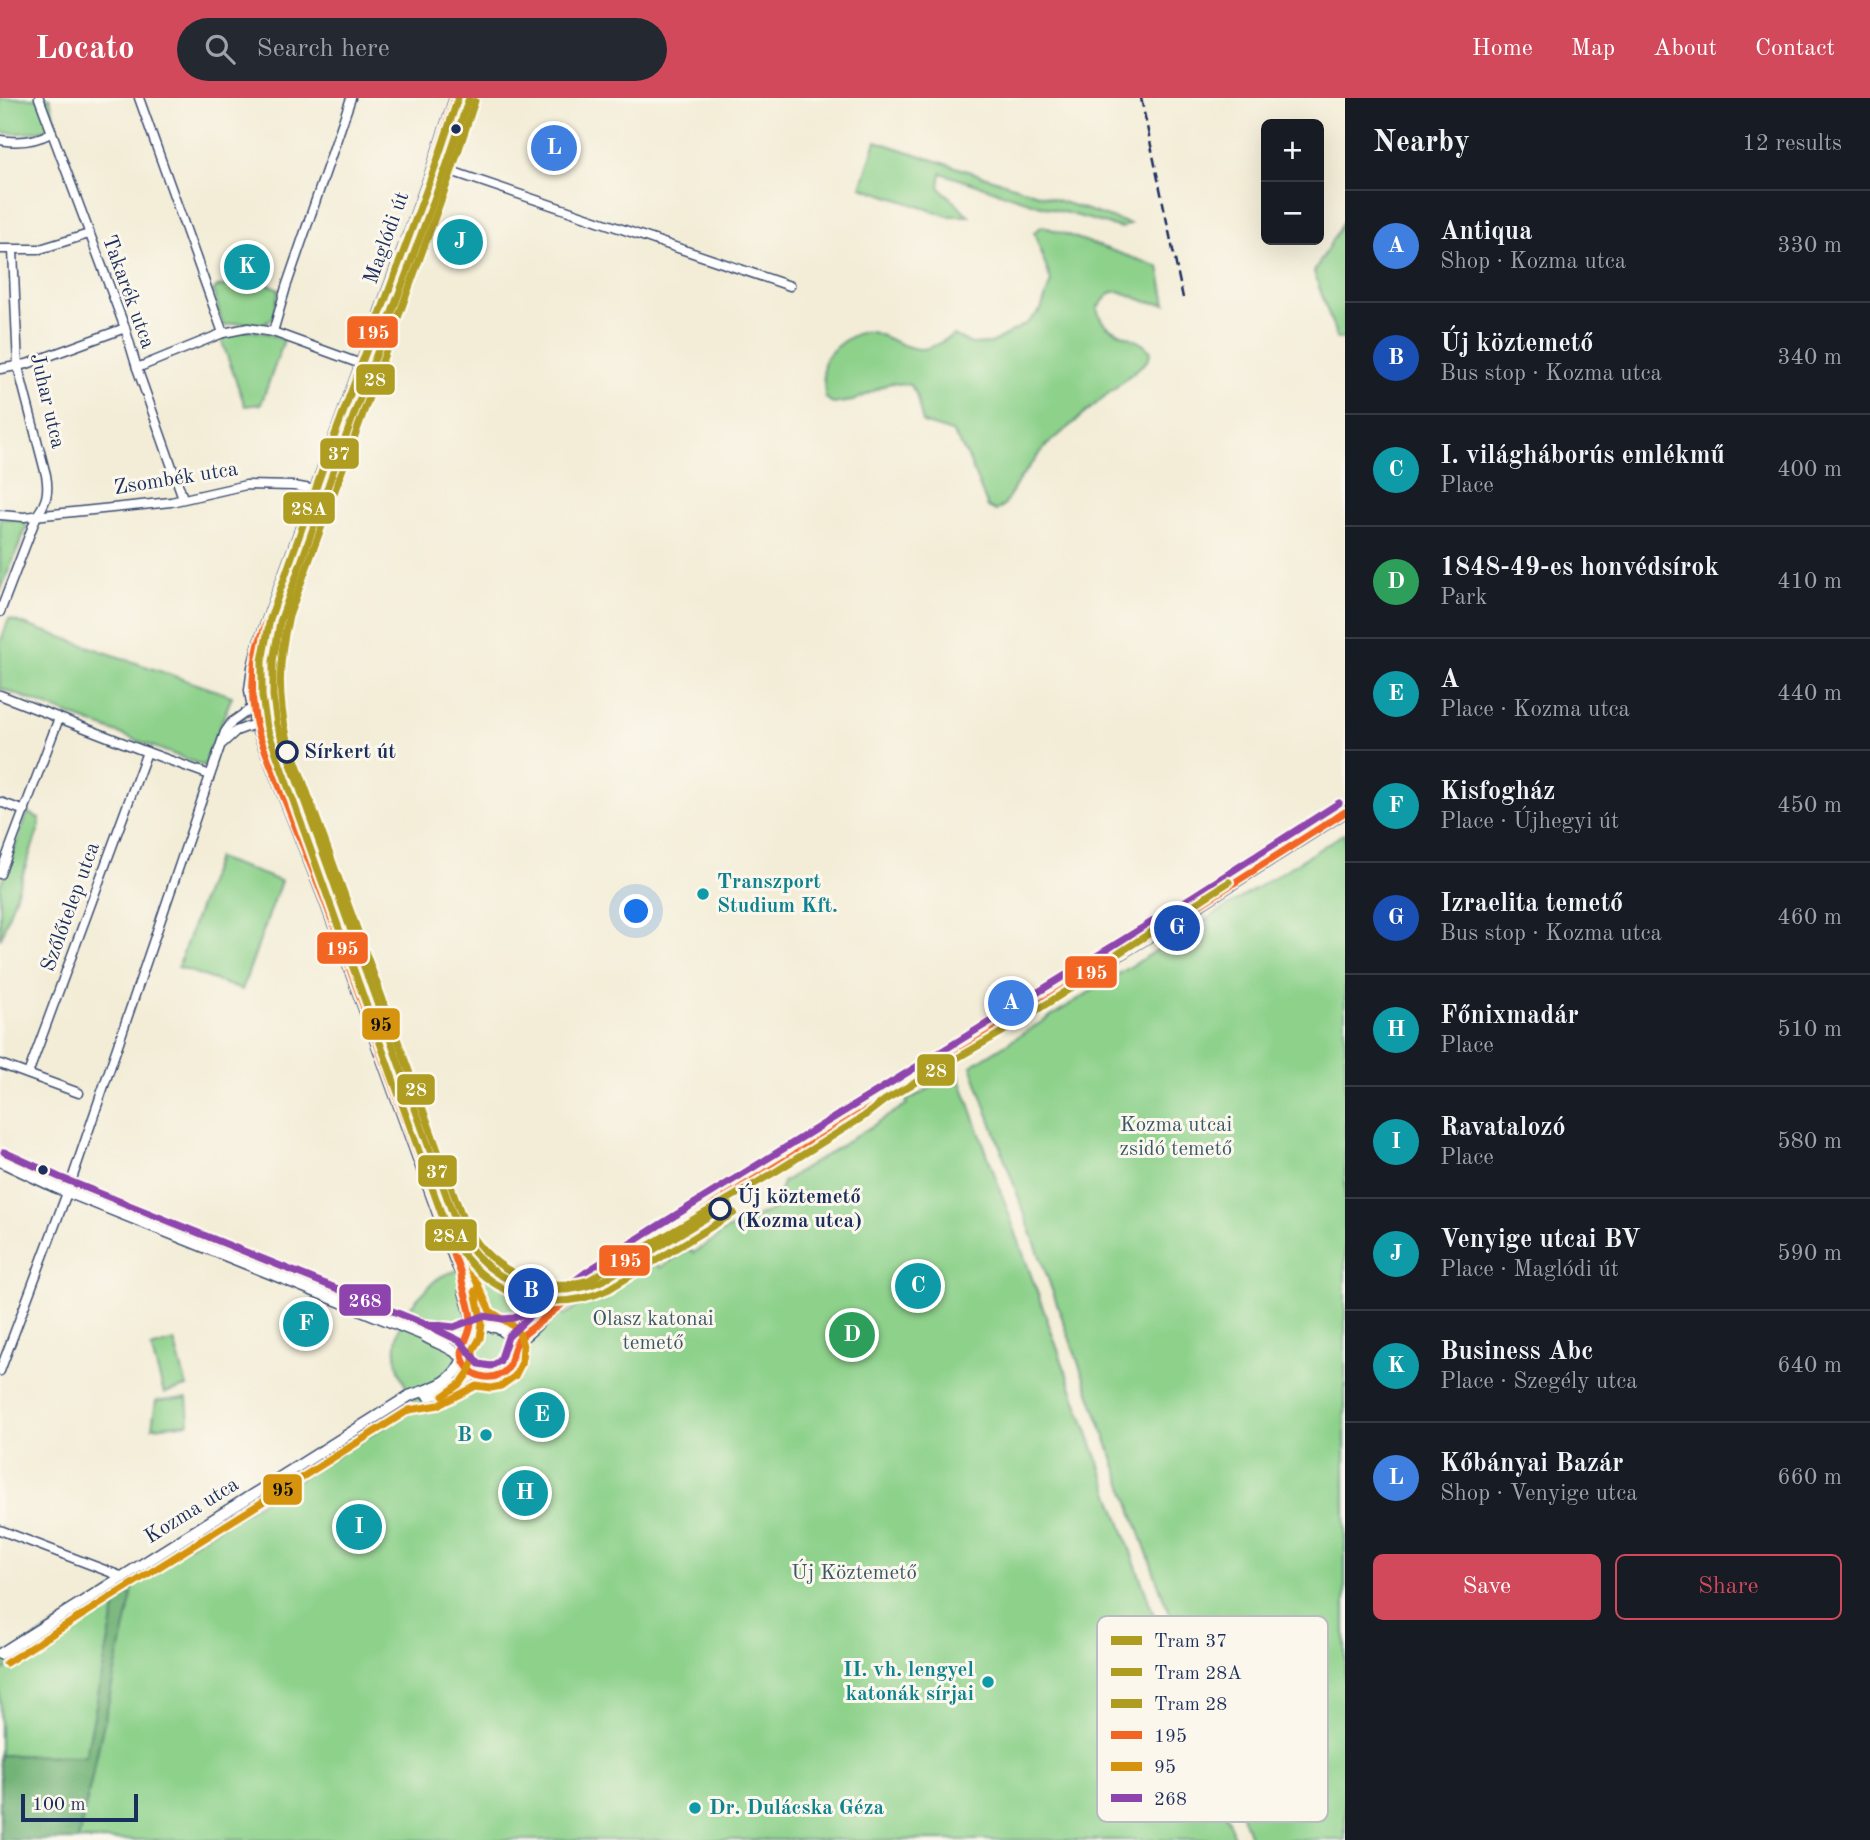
<!DOCTYPE html>
<html lang="en">
<head>
<meta charset="utf-8">
<style>
  :root { --surface:#171b24; --page:#242831; --text:#f1f3f6; --muted:#9ea1a6; --line:#363941; --accent:#d1495b }
  body { margin:0; font-family:"Old Standard TT",serif; background:var(--page); color:var(--text) }
  .controls { position:absolute; right:21px; top:21px; display:grid; overflow:hidden; border-radius:10px; box-shadow:0 7px 28px #0002 }
  .controls button { width:63px; height:63px; display:grid; place-items:center; padding:0; border:0; border-bottom:2px solid var(--line); background:var(--surface); color:var(--text); font:35px sans-serif }
  .scale { position:absolute; left:21px; bottom:18px; width:117px; box-sizing:border-box; padding-left:7px; border:4px solid #1b2f5e; border-top:0; font-size:19px; line-height:24px; white-space:nowrap; color:#1b2f5e; -webkit-text-stroke:5px #fbf7ec; paint-order:stroke }
  .you { position:absolute; left:637px; top:814px; width:24px; height:24px; margin:-18px; border:5px solid #fff; border-radius:50%; background:#1a73e8; box-shadow:0 0 0 10px #1a73e833 }
  .badge { display:grid; place-items:center; width:46px; height:46px; border-radius:50%; background:var(--accent); color:#fff; font-size:23px; font-weight:700 }
  .pin { position:absolute; translate:-50% -50%; border:4px solid #fff; box-shadow:0 2px 7px #0006 }
  .list { margin:0; padding:0; list-style:none }
  h2 { display:flex; justify-content:space-between; align-items:center; height:91px; margin:0; padding:0 28px; font-size:30px }
  h2 small { font-size:23px; font-weight:400; color:var(--muted) }
  .list li { display:grid; grid-template-columns:46px 1fr auto; gap:21px; align-items:center; box-sizing:border-box; height:112px; padding:0 28px; border-top:2px solid var(--line) }
  .list b { display:block; font-size:26px; white-space:nowrap }
  .list p { margin:0; font-size:23px; white-space:nowrap; color:var(--muted) }
  .list em { font-size:23px; font-style:normal; color:var(--muted) }
  .actions { display:flex; gap:14px; padding:21px 28px }
  .actions a { flex:1; padding:16px 0; border:2px solid var(--accent); border-radius:10px; text-align:center; font-size:24px; color:var(--accent) }
  .actions .main { background:var(--accent); color:#fff }
  .icon { flex:none; width:38px; height:38px; fill:none; stroke:currentColor; stroke-width:2; stroke-linecap:round; stroke-linejoin:round }
  .map { position:relative; flex:none; width:1345px; height:1742px; overflow:hidden }
  header { display:flex; align-items:center; gap:42px; box-sizing:border-box; height:98px; padding:0 35px; background:var(--accent); color:#fff }
  header strong { font-size:33px }
  nav { display:flex; gap:38px; margin-inline-start:auto; font-size:24px }
  .search { width:490px; height:63px; background:var(--page); display:flex; align-items:center; gap:18px; box-sizing:border-box; padding:0 24px; border-radius:38px; color:var(--muted); font-size:26px }
  main { display:flex }
  aside { flex:1; background:var(--surface) }
  .map>svg:first-child { display:block }
  .green { fill:#8dd18b; stroke:#548074; stroke-width:2 }
  .forest { fill:#72b377; stroke:#46716a; stroke-width:2 }
  .lines { fill:none; stroke-linecap:round; stroke-linejoin:round }
  .minor-casing { stroke:#3b4c70; stroke-width:11 }
  .tertiary-casing { stroke:#3b4c70; stroke-width:13 }
  .minor { stroke:#fff; stroke-width:8 }
  .tertiary { stroke:#fff; stroke-width:10 }
  .rail { stroke:#1b2f5e; stroke-width:2.5; stroke-dasharray:10 5; stroke-linecap:butt }
  .bus-1-casing { stroke:#fbf7ec; stroke-width:12 }
  .bus-2-casing { stroke:#fbf7ec; stroke-width:12 }
  .bus-3-casing { stroke:#fbf7ec; stroke-width:12 }
  .bus-1 { stroke:#f26522; stroke-width:7 }
  .bus-2 { stroke:#d6940e; stroke-width:7 }
  .bus-3 { stroke:#8e44ad; stroke-width:7 }
  .tram-1-casing { stroke:#fbf7ec; stroke-width:12 }
  .tram-2-casing { stroke:#fbf7ec; stroke-width:12 }
  .tram-3-casing { stroke:#fbf7ec; stroke-width:12 }
  .tram-1 { stroke:#af9d21; stroke-width:7 }
  .tram-2 { stroke:#af9d21; stroke-width:7 }
  .tram-3 { stroke:#af9d21; stroke-width:7 }
  .bus-dot { fill:#1b2f5e; stroke:#fbf7ec; stroke-width:2.5 }
  .stop-dot { fill:#fbf7ec; stroke:#1b2f5e; stroke-width:3.5 }
  .culture-dot { fill:#0f9aa8; stroke:#fbf7ec; stroke-width:2.5 }
  .labels { text-anchor:middle; dominant-baseline:central; stroke-width:6; stroke-linejoin:round; paint-order:stroke }
  .street-label { font-size:21px; fill:#1b2f5e; stroke:#fbf7ec }
  .stop-label { font-size:21px; font-weight:bold; fill:#1b2f5e; stroke:#fbf7ec; text-anchor:start }
  .culture-label { font-size:21px; font-weight:bold; fill:#0d838f; stroke:#fbf7ec; text-anchor:start }
  .park-label { font-size:21px; fill:#385869; stroke:#fbf7ec }
  .key { fill:#fbf7ec; stroke:#b8bbc1; stroke-width:2 }
  .key-label { font-size:19px; fill:#1b2f5e }
  .line-badge { stroke:#fbf7ec; stroke-width:2.5 }
  .badge-label { font-size:19px; text-anchor:middle; font-weight:bold; fill:#fff }
  .pale-badge-label { font-size:19px; text-anchor:middle; font-weight:bold; fill:#111 }
</style>
</head>
<body>
<header>
<strong>Locato</strong>
<div class="search"><svg class="icon" aria-label="search" viewBox="0 0 24 24"><circle cx="10" cy="10" r="6"/><path d="M15 15l6 6"/></svg>Search here</div>
<nav><a>Home</a><a>Map</a><a>About</a><a>Contact</a></nav>
</header>
<main>
<div class="map">
<svg width="1345" height="1742" viewBox="0 0 1345 1742">
  <rect width="100%" height="100%" fill="#fbf7ec"/>
  <filter id="ink" filterUnits="userSpaceOnUse"><feTurbulence type="fractalNoise" baseFrequency=".0143" numOctaves="2"/><feDisplacementMap in="SourceGraphic" scale="14" xChannelSelector="R" yChannelSelector="G"/><feConvolveMatrix kernelMatrix="1 2 1 2 8 2 1 2 1" color-interpolation-filters="sRGB"/></filter>
  <filter id="wash" filterUnits="userSpaceOnUse"><feTurbulence type="fractalNoise" baseFrequency=".00686" numOctaves="4" result="noise"/><feDisplacementMap in="SourceGraphic" scale="28" xChannelSelector="R" yChannelSelector="G"/><feGaussianBlur stdDeviation="1.57" result="paint"/><feColorMatrix in="noise" values="0 0 0 0 0 0 0 0 0 0 0 0 0 0 0 0 0 1.4 0 .05"/><feComposite in="paint" operator="in"/></filter>
  <g filter="url(#wash)">
    <rect width="100%" height="100%" fill="#f3edd7"/>
    <!-- green -->
    <g class="green">
      <path d="M0,0H50L56,29C36,34 21,37 0,34Z"/>
      <polygon points="876,43 1130,126 1121,130 1038,107 941,75 939,89 969,118 948,118 861,89"/>
      <polygon points="1345,120 1345,241 1337,240 1314,174"/>
      <path d="M1042,128L1159,169L1166,206L1147,204L1119,193L1110,195L1097,210C1103,240 1133,232 1151,254L1147,263L1046,348L1020,380L1004,407L996,413L988,409L968,359L952,334L923,325L916,296L910,287L890,285L853,303L833,306L825,299C825,289 822,276 824,266C828,251 856,231 871,234C888,238 906,252 923,251C933,250 945,242 954,237L971,246L991,245L1026,226L1041,212L1051,183L1034,134Z"/>
      <polygon points="235,186 268,186 279,191 273,220 264,226 236,225 223,228 213,193 217,189"/>
      <polygon points="243,232 267,235 284,242 261,306 245,308 220,238"/>
      <polygon points="0,420 24,423 27,428 0,494"/>
      <polygon points="9,521 232,598 204,668 0,590 0,545"/>
      <polygon points="28,715 39,720 40,727 0,842 0,788"/>
      <polygon points="1345,735 1345,1742 1251,1742 971,968"/>
      <polygon points="217,760 281,783 242,892 178,869"/>
      <path d="M958,975L1235,1742H78L135,1481L418,1308C390,1270 385,1232 422,1196C428,1190 434,1182 442,1178C452,1173 463,1171 473,1168L516,1196L550,1205L564,1217L653,1160L660,1170L689,1151L693,1155L715,1141L720,1135L774,1111L783,1084L907,1006L906,1003Z"/>
      <polygon points="174,1243 187,1289 164,1295 151,1250"/>
      <polygon points="187,1300 189,1325 152,1329 156,1303"/>
      <polygon points="117,1501 86,1659 0,1657 0,1574"/>
    </g>
    <!-- forest -->
    <polygon class="forest" points="114,1491 132,1497 78,1742 0,1742 0,1657 86,1658 117,1501 0,1574 0,1562"/>
  </g>
  <g filter="url(#ink)">
    <g class="lines">
      <defs>
        <g id="minor">
          <polyline points="39,0 125,230 137,270 183,400"/>
          <polyline points="139,0 223,235"/>
          <path d="M0,42C17,45 36,43 51,35"/>
          <polyline points="433,67 790,188"/>
          <polyline points="0,151 40,151 89,136"/>
          <polyline points="273,234 286,189 351,0"/>
          <polyline points="137,270 223,235 248,230 273,234 361,266"/>
          <polyline points="0,271 27,266 125,230"/>
          <polyline points="0,417 24,419 171,404 246,387 294,388 316,392"/>
          <path d="M0,514L37,417C47,404 49,393 46,377L18,269L13,152"/>
          <polyline points="0,597 147,654 210,677"/>
          <polyline points="223,645 236,633 255,626"/>
          <polyline points="0,704 25,713"/>
          <polyline points="0,776 59,620"/>
          <polyline points="0,966 79,995"/>
          <polyline points="28,976 147,654"/>
          <polyline points="0,1273 70,1087 225,634 232,624 252,610"/>
          <polyline points="0,1432 123,1479"/>
        </g>
        <g id="tertiary">
          <polyline points="455,0 429,80 259,545 253,569 250,592 255,626 325,803 456,1165 482,1220 492,1229"/>
          <path d="M0,1063L55,1089L421,1236C437,1247 448,1246 463,1260"/>
          <polyline points="464,1193 471,1217 470,1236"/>
          <circle cx="488" cy="1254" r="26"/>
          <polyline points="502,1232 517,1230 537,1221"/>
          <polyline points="430,1236 450,1240 469,1236"/>
          <path d="M513,1249C523,1238 536,1230 544,1219L591,1184L659,1140L1179,820L1345,714"/>
          <polyline points="428,1298 441,1295 475,1276"/>
          <path d="M0,1556L409,1298C431,1290 454,1286 463,1260"/>
        </g>
      </defs>
      <!-- minor casing -->
      <use href="#minor" class="minor-casing"/>
      <!-- tertiary casing -->
      <use href="#tertiary" class="tertiary-casing"/>
      <!-- minor -->
      <use href="#minor" class="minor"/>
      <!-- tertiary -->
      <use href="#tertiary" class="tertiary"/>
      <!-- rail -->
      <polyline class="rail" points="1141,0 1183,200"/>
      <defs>
        <path id="bus-1" d="M455,0L429,80L259,545C251,577 250,605 259,637L325,803L461,1176C462,1192 471,1207 471,1223C471,1242 451,1254 471,1273C479,1280 491,1281 501,1276C516,1268 509,1251 520,1240C525,1235 531,1231 536,1227C575,1194 617,1167 659,1140L1179,820L1345,714"/>
        <g id="bus-2">
          <polyline points="443,1298 461,1285 468,1275 473,1263 473,1252 480,1240 482,1225 475,1193"/>
          <polyline points="6,1565 409,1312 439,1307 476,1288 491,1290 501,1288 515,1278 522,1264 523,1248 520,1237 512,1227 490,1213 466,1161 335,799 265,623 261,592 269,548 439,84 465,3"/>
        </g>
        <g id="bus-3">
          <polyline points="4,1054 59,1079 425,1226 460,1243 479,1266 491,1268 500,1263 508,1239 537,1211 585,1175 653,1131 1173,811 1339,705"/>
          <polyline points="427,1226 454,1229 483,1218 503,1221 514,1220 538,1210"/>
        </g>
      </defs>
      <!-- bus-1 casing -->
      <use href="#bus-1" class="bus-1-casing"/>
      <!-- bus-2 casing -->
      <use href="#bus-2" class="bus-2-casing"/>
      <!-- bus-3 casing -->
      <use href="#bus-3" class="bus-3-casing"/>
      <!-- bus-1 -->
      <use href="#bus-1" class="bus-1"/>
      <!-- bus-2 -->
      <use href="#bus-2" class="bus-2"/>
      <!-- bus-3 -->
      <use href="#bus-3" class="bus-3"/>
      <defs>
        <path id="tram-1" d="M469,0L445,72L340,354L280,524L273,563V598L277,627L454,1119C460,1131 465,1142 473,1153C505,1193 558,1202 604,1182L729,1106"/>
        <path id="tram-2" d="M458,0L435,69L330,350L270,521L262,563V598L267,630L444,1123C450,1136 457,1149 466,1160C502,1204 560,1214 609,1191L734,1115"/>
        <path id="tram-3" d="M475,3L451,75L289,518C278,560 277,600 288,642L463,1121C486,1170 536,1197 589,1182L775,1074L863,1019L885,1002L1009,930L1090,878L1116,857L1229,784"/>
      </defs>
      <!-- tram-1 casing -->
      <use href="#tram-1" class="tram-1-casing"/>
      <!-- tram-2 casing -->
      <use href="#tram-2" class="tram-2-casing"/>
      <!-- tram-3 casing -->
      <use href="#tram-3" class="tram-3-casing"/>
      <!-- tram-1 -->
      <use href="#tram-1" class="tram-1"/>
      <!-- tram-2 -->
      <use href="#tram-2" class="tram-2"/>
      <!-- tram-3 -->
      <use href="#tram-3" class="tram-3"/>
    </g>
  </g>
  <!-- markers -->
  <g class="bus-dot">
    <circle cx="456" cy="31" r="6"/>
    <circle cx="43" cy="1072" r="6"/>
  </g>
  <g class="stop-dot">
    <circle cx="287" cy="654" r="10"/>
    <circle cx="720" cy="1111" r="10"/>
  </g>
  <g class="culture-dot">
    <circle cx="703" cy="796" r="7"/>
    <circle cx="486" cy="1337" r="7"/>
    <circle cx="988" cy="1584" r="7"/>
    <circle cx="695" cy="1710" r="7"/>
  </g>
  <g class="labels">
    <!-- street labels -->
    <g class="street-label">
      <text transform="translate(387 140) rotate(-70)">Maglódi út</text>
      <text transform="translate(128 194) rotate(70)">Takarék utca</text>
      <text transform="translate(47 303) rotate(77)">Juhar utca</text>
      <text transform="translate(176 381) rotate(-9)">Zsombék utca</text>
      <text transform="translate(71 809) rotate(-70)">Szőlőtelep utca</text>
      <text transform="translate(192 1413) rotate(-32)">Kozma utca</text>
    </g>
    <!-- stop labels -->
    <g class="stop-label">
      <text x="304" y="654">Sírkert út</text>
      <text x="737" y="1099">Új köztemető<tspan x="737" dy="24">(Kozma utca)</tspan></text>
    </g>
    <!-- culture labels -->
    <g class="culture-label">
      <text x="717" y="784">Transzport<tspan x="717" dy="24">Studium Kft.</tspan></text>
      <text x="472" y="1337" text-anchor="end">B</text>
      <text x="974" y="1572" text-anchor="end">II. vh. lengyel<tspan x="974" dy="24">katonák sírjai</tspan></text>
      <text x="709" y="1710">Dr. Dulácska Géza</text>
    </g>
    <!-- park labels -->
    <g class="park-label">
      <text x="1176" y="1027">Kozma utcai<tspan x="1176" dy="24">zsidó temető</tspan></text>
      <text x="653" y="1221">Olasz katonai<tspan x="653" dy="24">temető</tspan></text>
      <text x="854" y="1475">Új Köztemető</text>
    </g>
  </g>
  <!-- legend -->
  <rect x="1097" y="1518" width="231" height="206" rx="10" class="key"/>
  <rect x="1111" y="1538" width="31" height="9" fill="#af9d21"/>
  <rect x="1111" y="1570" width="31" height="8" fill="#af9d21"/>
  <rect x="1111" y="1601" width="31" height="9" fill="#af9d21"/>
  <rect x="1111" y="1633" width="31" height="8" fill="#f26522"/>
  <rect x="1111" y="1664" width="31" height="9" fill="#d6940e"/>
  <rect x="1111" y="1696" width="31" height="8" fill="#8e44ad"/>
  <g class="key-label">
    <text x="1154" y="1549">Tram 37</text>
    <text x="1154" y="1581">Tram 28A</text>
    <text x="1154" y="1612">Tram 28</text>
    <text x="1154" y="1644">195</text>
    <text x="1154" y="1675">95</text>
    <text x="1154" y="1707">268</text>
  </g>
  <g class="line-badge">
    <rect x="346" y="217" width="53" height="34" rx="7" fill="#f26522"/>
    <rect x="355" y="265" width="41" height="33" rx="7" fill="#af9d21"/>
    <rect x="319" y="339" width="41" height="33" rx="7" fill="#af9d21"/>
    <rect x="282" y="393" width="54" height="34" rx="7" fill="#af9d21"/>
    <rect x="316" y="833" width="53" height="34" rx="7" fill="#f26522"/>
    <rect x="1064" y="857" width="54" height="34" rx="7" fill="#f26522"/>
    <rect x="361" y="909" width="40" height="34" rx="7" fill="#d6940e"/>
    <rect x="916" y="955" width="40" height="34" rx="7" fill="#af9d21"/>
    <rect x="396" y="975" width="40" height="33" rx="7" fill="#af9d21"/>
    <rect x="417" y="1056" width="41" height="34" rx="7" fill="#af9d21"/>
    <rect x="424" y="1120" width="54" height="34" rx="7" fill="#af9d21"/>
    <rect x="598" y="1146" width="53" height="33" rx="7" fill="#f26522"/>
    <rect x="338" y="1185" width="54" height="34" rx="7" fill="#8e44ad"/>
    <rect x="262" y="1375" width="41" height="33" rx="7" fill="#d6940e"/>
  </g>
  <g class="badge-label">
    <text x="373" y="241">195</text>
    <text x="375" y="288">28</text>
    <text x="339" y="362">37</text>
    <text x="309" y="417">28A</text>
    <text x="342" y="857">195</text>
    <text x="1091" y="881">195</text>
    <text x="936" y="979">28</text>
    <text x="416" y="998">28</text>
    <text x="437" y="1080">37</text>
    <text x="451" y="1144">28A</text>
    <text x="625" y="1169">195</text>
    <text x="365" y="1209">268</text>
  </g>
  <g class="pale-badge-label">
    <text x="381" y="933">95</text>
    <text x="283" y="1398">95</text>
  </g>
</svg>
<div class="controls">
<button>+</button>
<button>−</button>
</div>
<div class="scale">100 m</div>
<div class="you"></div>
<div class="pin badge" style="left:1011px;top:905px;background:#3f7fe0">A</div>
<div class="pin badge" style="left:531px;top:1193px;background:#1a4fb4">B</div>
<div class="pin badge" style="left:918px;top:1188px;background:#0f9aa8">C</div>
<div class="pin badge" style="left:852px;top:1237px;background:#2e9e5b">D</div>
<div class="pin badge" style="left:542px;top:1317px;background:#0f9aa8">E</div>
<div class="pin badge" style="left:306px;top:1226px;background:#0f9aa8">F</div>
<div class="pin badge" style="left:1177px;top:830px;background:#1a4fb4">G</div>
<div class="pin badge" style="left:525px;top:1395px;background:#0f9aa8">H</div>
<div class="pin badge" style="left:359px;top:1429px;background:#0f9aa8">I</div>
<div class="pin badge" style="left:460px;top:144px;background:#0f9aa8">J</div>
<div class="pin badge" style="left:247px;top:169px;background:#0f9aa8">K</div>
<div class="pin badge" style="left:554px;top:50px;background:#3f7fe0">L</div>
</div>
<aside>
<h2>Nearby<small>12 results</small></h2>
<ul class="list">
<li><span class="badge" style="background:#3f7fe0">A</span><div><b>Antiqua</b><p>Shop · Kozma utca</p></div><em>330 m</em></li>
<li><span class="badge" style="background:#1a4fb4">B</span><div><b>Új köztemető</b><p>Bus stop · Kozma utca</p></div><em>340 m</em></li>
<li><span class="badge" style="background:#0f9aa8">C</span><div><b>I. világháborús emlékmű</b><p>Place</p></div><em>400 m</em></li>
<li><span class="badge" style="background:#2e9e5b">D</span><div><b>1848-49-es honvédsírok</b><p>Park</p></div><em>410 m</em></li>
<li><span class="badge" style="background:#0f9aa8">E</span><div><b>A</b><p>Place · Kozma utca</p></div><em>440 m</em></li>
<li><span class="badge" style="background:#0f9aa8">F</span><div><b>Kisfogház</b><p>Place · Újhegyi út</p></div><em>450 m</em></li>
<li><span class="badge" style="background:#1a4fb4">G</span><div><b>Izraelita temető</b><p>Bus stop · Kozma utca</p></div><em>460 m</em></li>
<li><span class="badge" style="background:#0f9aa8">H</span><div><b>Főnixmadár</b><p>Place</p></div><em>510 m</em></li>
<li><span class="badge" style="background:#0f9aa8">I</span><div><b>Ravatalozó</b><p>Place</p></div><em>580 m</em></li>
<li><span class="badge" style="background:#0f9aa8">J</span><div><b>Venyige utcai BV</b><p>Place · Maglódi út</p></div><em>590 m</em></li>
<li><span class="badge" style="background:#0f9aa8">K</span><div><b>Business Abc</b><p>Place · Szegély utca</p></div><em>640 m</em></li>
<li><span class="badge" style="background:#3f7fe0">L</span><div><b>Kőbányai Bazár</b><p>Shop · Venyige utca</p></div><em>660 m</em></li>
</ul>
<div class="actions"><a class="main">Save</a><a>Share</a></div>
</aside>
</main>
</body>
</html>
